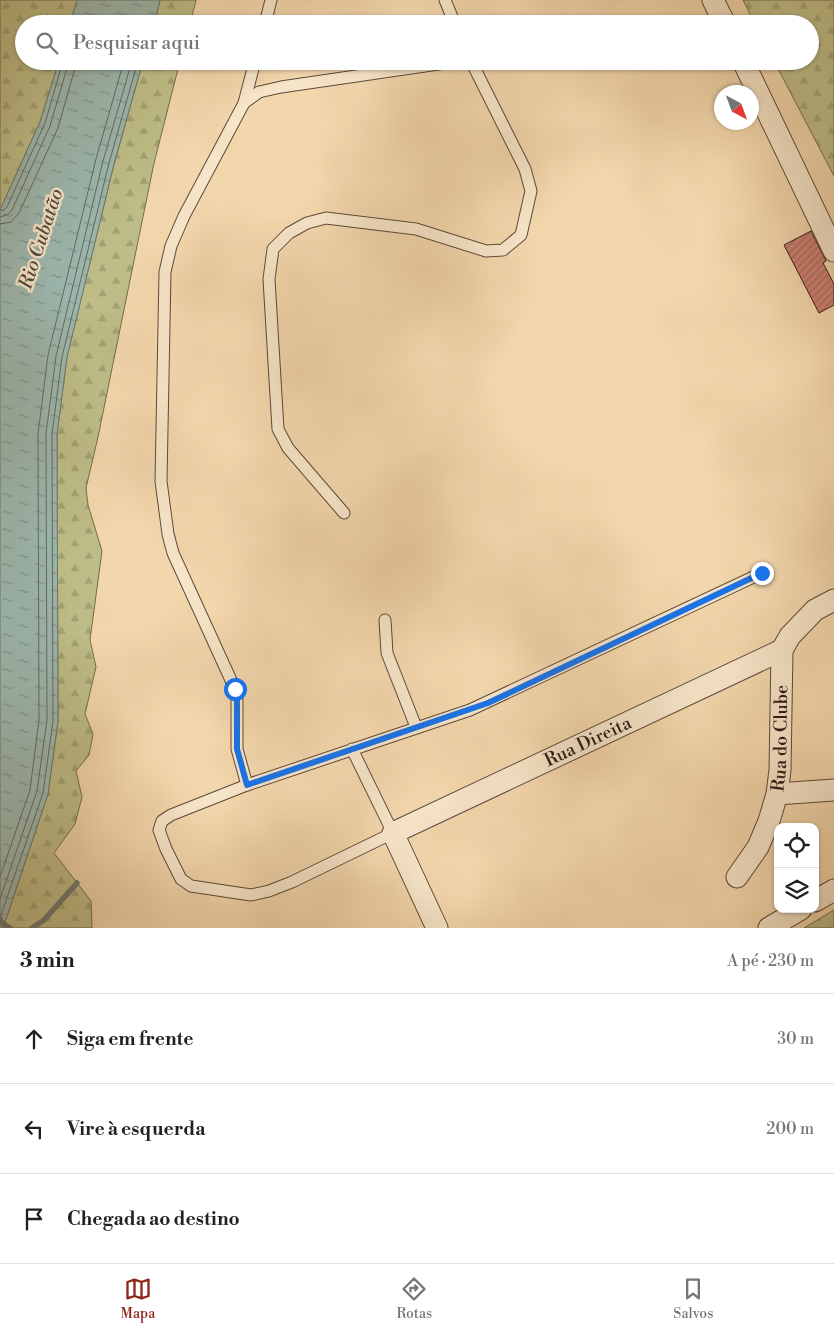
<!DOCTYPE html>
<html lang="pt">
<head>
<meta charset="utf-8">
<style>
  :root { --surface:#fff; --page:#f2f2f2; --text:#202124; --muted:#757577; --line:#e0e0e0; --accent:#8f2418 }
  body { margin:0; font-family:"Libre Bodoni",serif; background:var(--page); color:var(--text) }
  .controls { position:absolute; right:15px; bottom:15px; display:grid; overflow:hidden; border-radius:10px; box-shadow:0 1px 4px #0004 }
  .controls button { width:45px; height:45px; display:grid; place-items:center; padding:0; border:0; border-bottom:1px solid var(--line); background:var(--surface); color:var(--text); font:25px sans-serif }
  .compass { position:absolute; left:714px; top:85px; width:45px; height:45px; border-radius:50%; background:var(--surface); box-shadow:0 1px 4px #0004; rotate:139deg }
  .stop { position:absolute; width:15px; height:15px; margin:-11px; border:4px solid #1a73e8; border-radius:50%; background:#fff }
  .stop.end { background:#1a73e8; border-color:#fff; box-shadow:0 1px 5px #0008 }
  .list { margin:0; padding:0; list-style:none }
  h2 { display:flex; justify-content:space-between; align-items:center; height:65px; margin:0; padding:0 20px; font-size:21px }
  h2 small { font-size:16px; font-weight:400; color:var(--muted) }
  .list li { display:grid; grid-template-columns:32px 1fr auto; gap:15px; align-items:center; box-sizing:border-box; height:90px; padding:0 20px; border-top:1px solid var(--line) }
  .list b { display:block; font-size:19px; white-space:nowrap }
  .list em { font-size:16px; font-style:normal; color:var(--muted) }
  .icon { flex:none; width:28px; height:28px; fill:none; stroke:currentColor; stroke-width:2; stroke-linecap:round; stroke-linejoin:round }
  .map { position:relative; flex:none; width:834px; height:928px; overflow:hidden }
  .search { position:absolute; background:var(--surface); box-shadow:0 1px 4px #0004; left:15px; right:15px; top:15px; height:55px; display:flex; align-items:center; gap:12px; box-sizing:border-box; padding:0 18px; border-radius:28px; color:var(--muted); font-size:19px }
  .sheet { height:335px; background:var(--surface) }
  nav { display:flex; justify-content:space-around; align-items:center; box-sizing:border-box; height:70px; border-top:1px solid var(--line); background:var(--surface); font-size:14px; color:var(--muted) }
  nav a { display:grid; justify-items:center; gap:2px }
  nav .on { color:var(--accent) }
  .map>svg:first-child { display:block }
  .forest { fill:url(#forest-firs); stroke:#746c4e }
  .water { fill:url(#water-ripples); stroke:#6f7971 }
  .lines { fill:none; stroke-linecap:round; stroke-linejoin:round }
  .shore { stroke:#646962; stroke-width:1 }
  .stream { stroke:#6f7971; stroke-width:5.5 }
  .building { fill:url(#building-hatch); stroke:#2b1a14 }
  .lane-casing { stroke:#5d493a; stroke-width:13 }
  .street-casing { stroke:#5d493a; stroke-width:23 }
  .lane { stroke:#f7e5c9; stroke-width:11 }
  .street { stroke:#f7e5c9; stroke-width:21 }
  .route { stroke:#1a73e8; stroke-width:6 }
  .labels { text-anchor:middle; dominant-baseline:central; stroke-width:5; stroke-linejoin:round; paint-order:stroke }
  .street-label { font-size:18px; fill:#2b1a14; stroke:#f7e5c9 }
  .water-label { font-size:19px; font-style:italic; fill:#4d4942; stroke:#f7e5c9 }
</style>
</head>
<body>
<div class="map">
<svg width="834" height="928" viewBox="0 0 834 928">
  <defs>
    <pattern id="forest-firs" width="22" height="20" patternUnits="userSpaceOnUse" patternTransform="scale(1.25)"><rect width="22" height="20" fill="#bebd87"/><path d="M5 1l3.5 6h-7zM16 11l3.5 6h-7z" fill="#a3a274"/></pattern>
    <pattern id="water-ripples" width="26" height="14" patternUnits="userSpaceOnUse" patternTransform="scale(1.25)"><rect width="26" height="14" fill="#9cb8af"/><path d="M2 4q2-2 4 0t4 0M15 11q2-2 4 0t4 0" fill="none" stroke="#7f958d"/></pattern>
    <pattern id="building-hatch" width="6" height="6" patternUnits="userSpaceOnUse" patternTransform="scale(1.25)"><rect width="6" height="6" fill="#ce7f73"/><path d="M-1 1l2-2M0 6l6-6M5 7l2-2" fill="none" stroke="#a7675d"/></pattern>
  </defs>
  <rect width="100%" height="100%" fill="#f3d7ac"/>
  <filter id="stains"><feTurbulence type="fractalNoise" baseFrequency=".004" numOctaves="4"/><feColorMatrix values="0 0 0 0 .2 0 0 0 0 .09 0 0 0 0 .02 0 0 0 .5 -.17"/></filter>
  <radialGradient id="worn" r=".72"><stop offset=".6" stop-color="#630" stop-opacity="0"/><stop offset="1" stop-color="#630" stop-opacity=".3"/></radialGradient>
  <!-- forest -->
  <g class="forest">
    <polygon points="0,0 77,0 70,24 24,24 24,61 59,61 40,122 0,210"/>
    <polygon points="160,0 196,0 190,24 154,24"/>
    <polygon points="743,0 834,0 834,176 774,61 810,61 810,24 755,24"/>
    <polygon points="143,61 180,61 154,163 98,437 86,488 88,505 102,551 90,640 96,667 85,714 93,734 89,755 76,771 82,797 75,824 54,853 91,901 92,928 3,928 48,794 58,721 57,434 67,357 114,164"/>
    <polygon points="834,910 834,928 804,928"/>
  </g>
  <!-- water -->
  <g class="water">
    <polygon points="77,0 160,0 154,24 70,24"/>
    <polygon points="59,61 143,61 114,164 67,357 57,434 58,721 48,794 3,928 0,928 0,210 40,122"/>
  </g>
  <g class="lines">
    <!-- shore -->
    <g class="shore">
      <polyline points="0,210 4,210 7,207 45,123 63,61"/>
      <polyline points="0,217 7,215 12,210 50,126 69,61"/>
      <polyline points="0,224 11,222 19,213 58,128 77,61"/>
      <polyline points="0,877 30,790 39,720 38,434 48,355 96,159 124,61"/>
      <polyline points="0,899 37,791 47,720 46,434 56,356 103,161 132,61"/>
      <polyline points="0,918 43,793 53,721 52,434 62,357 109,163 138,61"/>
    </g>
    <!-- stream -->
    <g class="stream">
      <polyline points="0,919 3,924 10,928"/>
      <polyline points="32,928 44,920 77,883"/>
    </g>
  </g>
  <!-- building -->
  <polygon class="building" points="811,231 826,261 823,263 834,284 834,305 819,313 784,245"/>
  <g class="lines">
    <defs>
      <g id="lane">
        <polyline points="445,0 455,24"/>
        <polyline points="265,24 271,0"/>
        <polyline points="244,103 255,61"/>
        <polyline points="344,513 288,448 278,429 269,279 273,249 289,233 307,223 326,218 416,229 486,251 503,250 521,235 531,191 525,169 471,61"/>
        <polyline points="385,620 387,653 416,727"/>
        <polyline points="352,749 393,833 292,882 269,891 251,895 191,886 181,879 166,849 159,830 162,821 171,815 247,785 470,710 762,573"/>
        <polyline points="247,785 237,749 237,700 235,689 173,553 168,534 161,481 165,272 171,246 184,216 244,103 259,92 281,87 459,61"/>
      </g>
      <g id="street">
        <polyline points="713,0 725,24"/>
        <polyline points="743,61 834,251"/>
        <polyline points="782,650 790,636 815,610 834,600"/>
        <polyline points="777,794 834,790"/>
        <path id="s1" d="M737,877L758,847L769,821L777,794L780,770L782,650"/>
        <polyline points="815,901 834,890"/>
        <path id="s2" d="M437,928L393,833L782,650"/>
        <polyline points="769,928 801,909"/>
      </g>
    </defs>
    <!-- lane casing -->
    <use href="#lane" class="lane-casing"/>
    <!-- street casing -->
    <use href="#street" class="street-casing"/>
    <!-- lane -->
    <use href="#lane" class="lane"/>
    <!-- street -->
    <use href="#street" class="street"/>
  </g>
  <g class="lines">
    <!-- route -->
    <polyline class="route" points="235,689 237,700 237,749 247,785 488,703 762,573"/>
  </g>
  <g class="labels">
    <!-- street labels -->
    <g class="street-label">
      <text stroke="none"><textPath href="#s1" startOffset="149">Rua do Clube</textPath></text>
      <text stroke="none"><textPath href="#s2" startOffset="320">Rua Direita</textPath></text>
    </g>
    <!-- water labels -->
    <g class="water-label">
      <text transform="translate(41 239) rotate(-72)">Rio Cubatão</text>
    </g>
  </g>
  <rect width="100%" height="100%" filter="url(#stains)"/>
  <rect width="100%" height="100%" fill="url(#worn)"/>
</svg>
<div class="controls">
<button><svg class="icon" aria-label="locate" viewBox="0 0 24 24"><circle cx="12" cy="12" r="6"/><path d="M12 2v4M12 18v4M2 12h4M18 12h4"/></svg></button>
<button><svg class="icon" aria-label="layers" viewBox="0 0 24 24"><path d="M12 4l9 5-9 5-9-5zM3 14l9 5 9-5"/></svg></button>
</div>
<svg class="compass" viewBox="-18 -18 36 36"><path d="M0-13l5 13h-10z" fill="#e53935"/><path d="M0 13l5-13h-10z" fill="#757577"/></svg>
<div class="stop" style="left:235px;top:689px"></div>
<div class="stop end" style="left:762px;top:573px"></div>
<div class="search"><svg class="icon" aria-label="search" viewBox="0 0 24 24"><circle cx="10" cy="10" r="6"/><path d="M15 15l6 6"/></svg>Pesquisar aqui</div>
</div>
<section class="sheet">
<h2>3 min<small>A pé · 230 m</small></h2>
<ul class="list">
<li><svg class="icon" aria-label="ahead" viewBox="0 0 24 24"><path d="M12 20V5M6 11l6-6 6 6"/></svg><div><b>Siga em frente</b></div><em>30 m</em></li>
<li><svg class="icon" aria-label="left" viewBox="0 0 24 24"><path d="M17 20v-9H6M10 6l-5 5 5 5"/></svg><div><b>Vire à esquerda</b></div><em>200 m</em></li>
<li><svg class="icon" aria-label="arrive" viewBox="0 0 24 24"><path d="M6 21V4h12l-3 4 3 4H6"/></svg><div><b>Chegada ao destino</b></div></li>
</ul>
</section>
<nav>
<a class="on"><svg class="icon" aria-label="map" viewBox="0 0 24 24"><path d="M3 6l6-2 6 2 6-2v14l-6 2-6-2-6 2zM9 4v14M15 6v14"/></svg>Mapa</a>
<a><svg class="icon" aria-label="directions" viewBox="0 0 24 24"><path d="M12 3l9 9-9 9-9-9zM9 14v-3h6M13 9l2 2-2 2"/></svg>Rotas</a>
<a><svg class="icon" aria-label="saved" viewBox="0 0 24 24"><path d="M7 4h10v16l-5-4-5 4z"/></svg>Salvos</a>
</nav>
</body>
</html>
